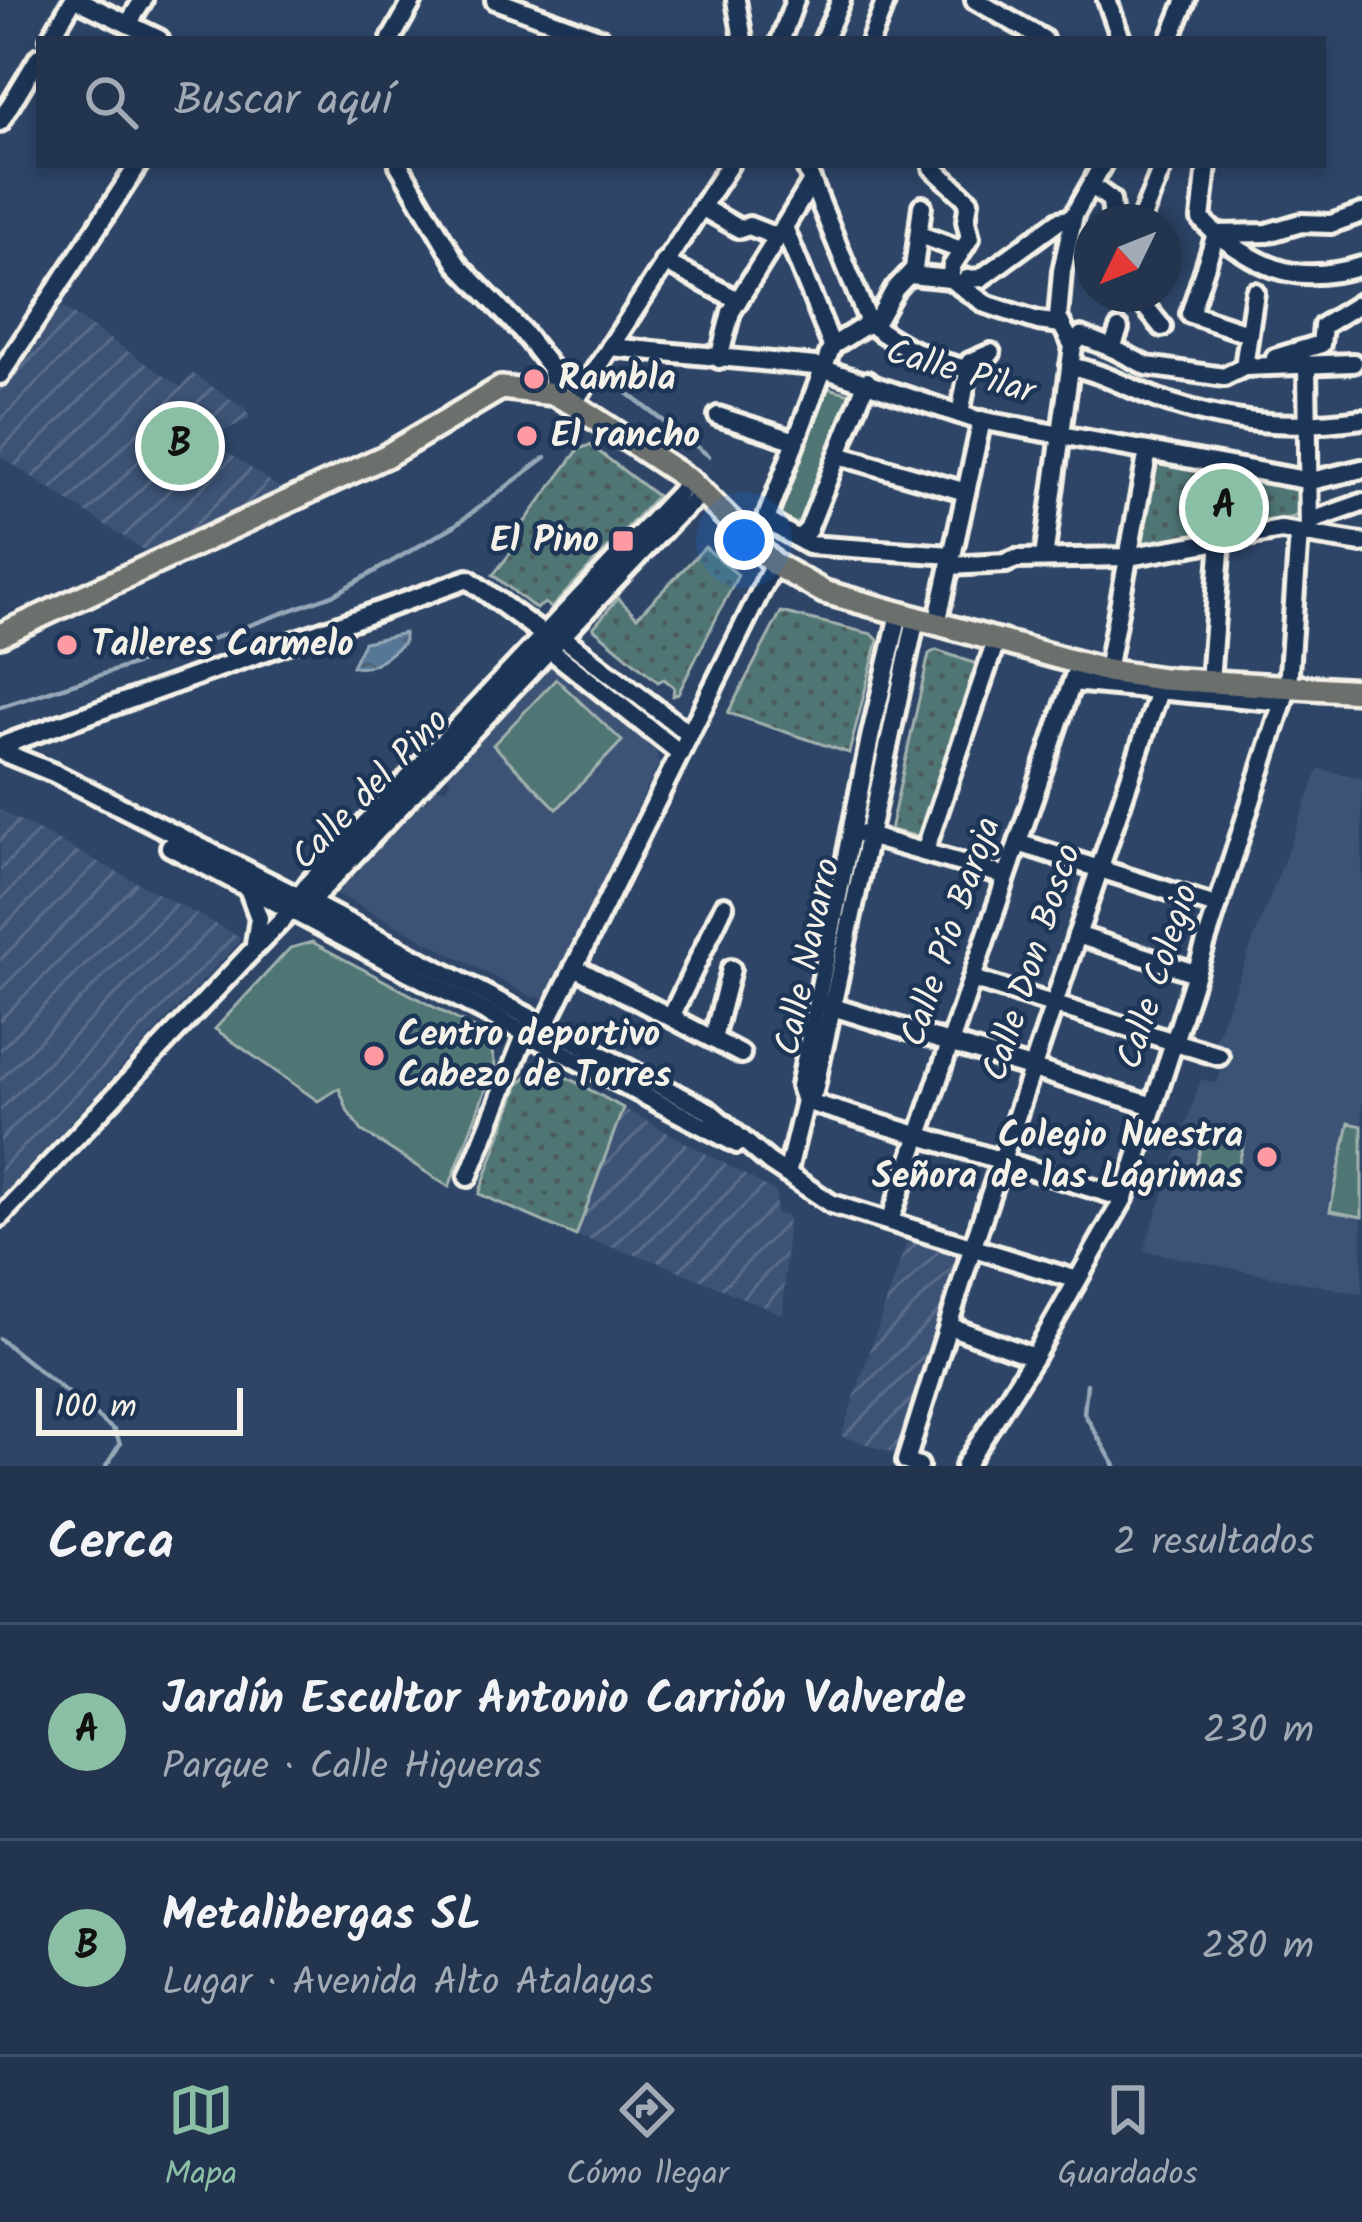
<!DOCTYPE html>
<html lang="es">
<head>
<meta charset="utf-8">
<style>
  :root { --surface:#22344e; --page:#2a3c55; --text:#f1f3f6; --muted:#a2aab6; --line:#3f4f66; --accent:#8abfa5 }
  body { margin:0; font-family:Kalam,sans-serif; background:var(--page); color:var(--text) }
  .compass { position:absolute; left:1074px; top:204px; width:108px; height:108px; border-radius:50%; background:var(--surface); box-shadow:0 6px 18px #0003; rotate:227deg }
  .scale { position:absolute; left:36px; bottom:30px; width:207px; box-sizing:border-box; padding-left:12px; border:6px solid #f4f1e8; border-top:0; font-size:33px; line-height:42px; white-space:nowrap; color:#f4f1e8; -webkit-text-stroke:9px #1d3557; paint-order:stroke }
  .you { position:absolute; left:744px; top:540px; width:42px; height:42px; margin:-30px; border:9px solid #fff; border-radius:50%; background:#1a73e8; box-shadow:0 0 0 18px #1a73e833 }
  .badge { display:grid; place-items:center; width:78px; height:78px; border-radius:50%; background:var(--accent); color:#111; font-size:39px; font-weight:700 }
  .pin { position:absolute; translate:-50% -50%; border:6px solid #fff; box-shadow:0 3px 12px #0006 }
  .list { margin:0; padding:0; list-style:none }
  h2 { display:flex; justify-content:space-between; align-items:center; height:156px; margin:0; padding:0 48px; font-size:51px }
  h2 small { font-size:39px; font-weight:400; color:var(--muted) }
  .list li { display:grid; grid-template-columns:78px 1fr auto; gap:36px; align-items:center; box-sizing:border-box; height:216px; padding:0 48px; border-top:3px solid var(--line) }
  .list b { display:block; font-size:45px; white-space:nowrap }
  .list p { margin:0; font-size:39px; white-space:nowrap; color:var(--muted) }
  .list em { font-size:39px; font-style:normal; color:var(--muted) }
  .icon { flex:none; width:66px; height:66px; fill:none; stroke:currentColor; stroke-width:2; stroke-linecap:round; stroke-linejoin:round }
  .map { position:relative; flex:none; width:1362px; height:1466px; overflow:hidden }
  .search { position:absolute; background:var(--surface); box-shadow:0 6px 18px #0003; left:36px; right:36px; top:36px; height:132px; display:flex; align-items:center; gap:30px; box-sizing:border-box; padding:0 42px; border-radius:0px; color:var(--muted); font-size:45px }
  .sheet { height:588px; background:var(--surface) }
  nav { display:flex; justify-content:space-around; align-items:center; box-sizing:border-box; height:168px; border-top:3px solid var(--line); background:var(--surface); font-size:33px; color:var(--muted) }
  nav a { display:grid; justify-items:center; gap:6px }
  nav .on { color:var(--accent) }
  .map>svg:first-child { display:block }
  .built { fill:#3e5376 }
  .industrial { fill:url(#industrial-furrows) }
  .green { fill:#507475; stroke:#a2b2ae; stroke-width:3 }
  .garden { fill:url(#garden-dots); stroke:#a2b2ae; stroke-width:3 }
  .water { fill:url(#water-ripples); stroke:#96a8b7; stroke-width:3 }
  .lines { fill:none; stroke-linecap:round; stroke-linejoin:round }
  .stream { stroke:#96a8b7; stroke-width:4.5 }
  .minor-casing { stroke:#f4f1e8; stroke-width:26 }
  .major-casing { stroke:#f4f1e8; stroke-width:30 }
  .minor { stroke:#1d3557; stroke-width:16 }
  .major { stroke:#6c706d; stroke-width:21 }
  .poi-dot { fill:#ff9aa2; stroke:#1d3557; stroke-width:4.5 }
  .labels { text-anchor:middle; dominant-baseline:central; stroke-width:9; stroke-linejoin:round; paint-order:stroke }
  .street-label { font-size:36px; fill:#f4f1e8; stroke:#1d3557 }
  .poi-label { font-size:36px; font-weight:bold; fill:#f4f1e8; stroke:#1d3557; text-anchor:start }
</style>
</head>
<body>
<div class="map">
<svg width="1362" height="1466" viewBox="0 0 1362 1466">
  <defs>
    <pattern id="industrial-furrows" width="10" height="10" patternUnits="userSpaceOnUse" patternTransform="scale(3)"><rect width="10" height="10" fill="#3e5376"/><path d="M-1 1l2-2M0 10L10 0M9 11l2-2" fill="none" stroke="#5a6c8a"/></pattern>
    <pattern id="garden-dots" width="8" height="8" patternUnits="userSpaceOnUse" patternTransform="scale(3)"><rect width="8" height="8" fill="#507475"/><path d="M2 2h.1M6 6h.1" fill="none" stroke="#4c5c5b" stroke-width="1.8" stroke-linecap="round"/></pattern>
    <pattern id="water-ripples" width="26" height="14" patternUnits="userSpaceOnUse" patternTransform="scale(3)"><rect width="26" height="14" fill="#577897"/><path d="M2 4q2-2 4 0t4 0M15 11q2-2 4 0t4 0" fill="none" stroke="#516273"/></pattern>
  </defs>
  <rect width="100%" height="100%" fill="#2e4568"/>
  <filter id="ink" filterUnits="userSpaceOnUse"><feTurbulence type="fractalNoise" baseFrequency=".00833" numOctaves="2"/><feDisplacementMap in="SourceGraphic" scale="24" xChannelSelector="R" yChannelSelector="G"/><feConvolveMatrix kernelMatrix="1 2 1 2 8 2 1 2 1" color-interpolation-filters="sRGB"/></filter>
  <g filter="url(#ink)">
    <!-- built -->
    <g class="built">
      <polygon points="552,666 653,742 659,763 545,998 532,997 337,894 435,789 446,788 450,781 448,774"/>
      <polygon points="1319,769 1362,778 1362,1294 1144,1251 1201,1079 1217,1084 1228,1049 1214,1043"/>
    </g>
    <!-- industrial -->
    <g class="industrial">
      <polygon points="55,302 181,387 192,373 246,409 250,418 208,439 287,493 154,557 0,456 0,387"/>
      <polygon points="0,810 240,937 239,942 0,1197"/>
      <polygon points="623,1108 776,1192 776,1214 788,1216 783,1315 658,1262 576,1236"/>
      <polygon points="907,1241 964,1256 900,1455 841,1436"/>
    </g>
    <!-- green -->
    <g class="green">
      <polygon points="828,388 851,394 801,526 779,517"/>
      <polygon points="556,679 622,741 557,809 493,745"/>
      <polygon points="312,942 488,1036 495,1065 449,1187 362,1131 348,1112 339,1088 318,1101 215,1029 290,948"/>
      <polygon points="1349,1123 1362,1126 1362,1217 1330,1211"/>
      <polygon points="1205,1129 1245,1139 1232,1189 1193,1179"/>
    </g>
    <!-- garden -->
    <g class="garden">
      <polygon points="590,445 657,496 551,608 545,603 536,609 493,575 513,550 509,543 579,449"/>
      <polygon points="1156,464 1292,485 1302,495 1301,510 1294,517 1140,547"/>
      <polygon points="705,547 738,575 678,694 673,696 674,687 664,679 658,682 593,628 618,598 637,617"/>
      <polygon points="781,612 872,634 878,640 849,753 728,713"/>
      <polygon points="936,650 983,666 922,837 890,830 929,654"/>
      <polygon points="548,1067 623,1108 576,1236 479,1194 519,1084 527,1076"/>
    </g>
    <!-- water -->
    <path class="water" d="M404,633V643C388,654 372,673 352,666L364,642Z"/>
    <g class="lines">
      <!-- stream -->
      <g class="stream">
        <polyline points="612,381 709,456"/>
        <polyline points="0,707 201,643 335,594 454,526 546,457"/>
        <polyline points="0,1339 115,1431 120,1444 106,1466"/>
        <polyline points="1087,1384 1084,1413 1115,1466"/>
      </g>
      <defs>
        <g id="minor">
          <polyline points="78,0 159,39"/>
          <polyline points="495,0 601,39"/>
          <polyline points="736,0 743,39"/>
          <polyline points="975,0 1043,39"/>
          <polyline points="1107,0 1121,39"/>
          <polyline points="128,24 143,0"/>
          <polyline points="50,39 73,0"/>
          <polyline points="391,39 413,0"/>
          <polyline points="781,39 795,0"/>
          <polyline points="824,39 841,0"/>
          <polyline points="871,39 886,0"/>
          <polyline points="1170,39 1186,0"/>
          <polyline points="0,122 39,57"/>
          <polyline points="399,165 457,264 522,331 550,367 554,394"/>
          <polyline points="805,165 869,323 832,346"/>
          <polyline points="935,165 933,168 969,201 966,221 970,238 952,266 950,279"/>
          <polyline points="1207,165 1201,219 1216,234 1267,233 1301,223 1331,224 1362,213"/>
          <polyline points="811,183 784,227 832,346 766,520 808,545 952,555"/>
          <polyline points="1092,186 1111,200 1113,222"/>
          <path d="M922,206L914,269L895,289L878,319L869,323C897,345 933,362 968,369"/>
          <polyline points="701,207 740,229 749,226 777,237"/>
          <polyline points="1140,222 1163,165"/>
          <polyline points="920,235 961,250"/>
          <polyline points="664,262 738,300"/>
          <polyline points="910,275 950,279 986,304 1038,321 1061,324"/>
          <polyline points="963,287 967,279 981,278 1059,221 1073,218"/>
          <polyline points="1135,294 1162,327"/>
          <path d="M1247,333L1190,314L1216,234C1268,271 1298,285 1362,266"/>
          <polyline points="1073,346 1081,336 1112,348 1119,329"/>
          <polyline points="610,347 815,366 974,419 1311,481 1362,469"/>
          <polyline points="1112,348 1147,366 1224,377 1244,367 1353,363"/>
          <polyline points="1275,358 1321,344 1323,326 1362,302"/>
          <polyline points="719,359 731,312 784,227"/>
          <polyline points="1307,364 1309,535"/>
          <polyline points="1251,365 1244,367 1255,292"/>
          <path d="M1070,366C1100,372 1129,388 1158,399C1230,424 1287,429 1362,419"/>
          <polyline points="0,375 138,165"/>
          <polyline points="573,404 729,165"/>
          <polyline points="960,414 970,362 991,353"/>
          <polyline points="718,416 796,441"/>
          <polyline points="838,455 966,492"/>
          <polyline points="1311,521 1362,503"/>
          <polyline points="798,539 808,530 867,381"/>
          <polyline points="1044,558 1073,346 1058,318 1062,271 1074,215 1102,165"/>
          <polyline points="949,566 1006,563 1016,559 1128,557 1281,530 1362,543"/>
          <polyline points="937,624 982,420"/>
          <polyline points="551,635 561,636 689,734"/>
          <polyline points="1107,671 1148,451"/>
          <polyline points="1210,681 1221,539"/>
          <polyline points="1072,682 1283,702"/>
          <polyline points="0,746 468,579 544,635 549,649 680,753"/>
          <polyline points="0,751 54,773 297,896 709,1111 769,1162 832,1204 1077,1280"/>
          <polyline points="857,833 1006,876"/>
          <polyline points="1018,843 1216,906"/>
          <polyline points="170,847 737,1144"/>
          <polyline points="925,851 996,641"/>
          <polyline points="248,888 259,918 255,944"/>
          <polyline points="294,904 309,883 690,481"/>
          <polyline points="1077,935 1195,973"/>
          <polyline points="574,967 741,1054"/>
          <polyline points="972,979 1219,1056"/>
          <polyline points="823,1004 1153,1106"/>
          <polyline points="671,1017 724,906"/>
          <polyline points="713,1039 731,969"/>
          <polyline points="805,1101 800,1086 870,738 899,614"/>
          <polyline points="805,1101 1124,1198"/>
          <polyline points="787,1174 805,1101 814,1091 916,618"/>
          <polyline points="468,1177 526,1033 545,1026 774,564"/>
          <polyline points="0,1217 253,950 292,910 309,903 676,516 702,494"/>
          <polyline points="890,1221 1078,665"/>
          <polyline points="949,1326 1034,1357"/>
          <polyline points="919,1466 906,1461 973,1246 1163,679"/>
          <polyline points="965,1466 1034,1357 1124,1198 1288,686 1299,533"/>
        </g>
        <polyline id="major" points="0,635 386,456 501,388 554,394 573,404 690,481 774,564 824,592 1107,671 1163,679 1362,691"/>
      </defs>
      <!-- minor casing -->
      <use href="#minor" class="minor-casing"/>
      <!-- major casing -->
      <use href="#major" class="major-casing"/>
      <!-- minor -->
      <use href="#minor" class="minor"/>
      <!-- major -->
      <use href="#major" class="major"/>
    </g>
  </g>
  <!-- markers -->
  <g class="poi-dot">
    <circle cx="534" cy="379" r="12"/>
    <circle cx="527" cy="436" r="12"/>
    <rect x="611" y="529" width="24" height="24" rx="6"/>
    <circle cx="67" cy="645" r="12"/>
    <circle cx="374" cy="1056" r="12"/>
    <circle cx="1267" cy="1157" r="12"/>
  </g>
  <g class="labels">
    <!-- street labels -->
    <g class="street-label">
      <text transform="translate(960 373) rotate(16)">Calle Pilar</text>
      <text transform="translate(371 790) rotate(-46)">Calle del Pino</text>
      <text transform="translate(952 932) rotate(-71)">Calle Pío Baroja</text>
      <text transform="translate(809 957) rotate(-78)">Calle Navarro</text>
      <text transform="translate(1033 963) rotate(-72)">Calle Don Bosco</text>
      <text transform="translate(1159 977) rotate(-72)">Calle Colegio</text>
    </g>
    <!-- poi labels -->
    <g class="poi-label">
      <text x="558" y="379">Rambla</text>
      <text x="551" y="436">El rancho</text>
      <text x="599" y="541" text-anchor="end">El Pino</text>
      <text x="91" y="645">Talleres Carmelo</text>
      <text x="398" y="1035">Centro deportivo<tspan x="398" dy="41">Cabezo de Torres</tspan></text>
      <text x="1243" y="1136" text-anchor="end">Colegio Nuestra<tspan x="1243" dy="41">Señora de las Lágrimas</tspan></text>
    </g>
  </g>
</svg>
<svg class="compass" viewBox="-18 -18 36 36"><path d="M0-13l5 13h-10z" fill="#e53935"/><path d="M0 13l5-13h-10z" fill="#a2aab6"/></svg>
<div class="scale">100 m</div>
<div class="you"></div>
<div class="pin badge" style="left:1224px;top:508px">A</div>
<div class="pin badge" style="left:180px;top:446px">B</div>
<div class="search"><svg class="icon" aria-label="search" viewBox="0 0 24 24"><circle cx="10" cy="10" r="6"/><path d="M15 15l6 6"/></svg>Buscar aquí</div>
</div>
<section class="sheet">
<h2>Cerca<small>2 resultados</small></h2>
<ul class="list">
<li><span class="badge">A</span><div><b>Jardín Escultor Antonio Carrión Valverde</b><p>Parque · Calle Higueras</p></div><em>230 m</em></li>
<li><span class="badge">B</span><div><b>Metalibergas SL</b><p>Lugar · Avenida Alto Atalayas</p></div><em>280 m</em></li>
</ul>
</section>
<nav>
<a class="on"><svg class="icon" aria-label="map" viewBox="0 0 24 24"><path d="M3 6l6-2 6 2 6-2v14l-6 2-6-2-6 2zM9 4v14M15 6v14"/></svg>Mapa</a>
<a><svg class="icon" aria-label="directions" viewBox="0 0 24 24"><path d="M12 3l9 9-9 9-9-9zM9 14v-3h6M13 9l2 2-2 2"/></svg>Cómo llegar</a>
<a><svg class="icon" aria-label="saved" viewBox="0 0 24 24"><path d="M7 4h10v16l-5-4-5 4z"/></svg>Guardados</a>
</nav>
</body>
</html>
